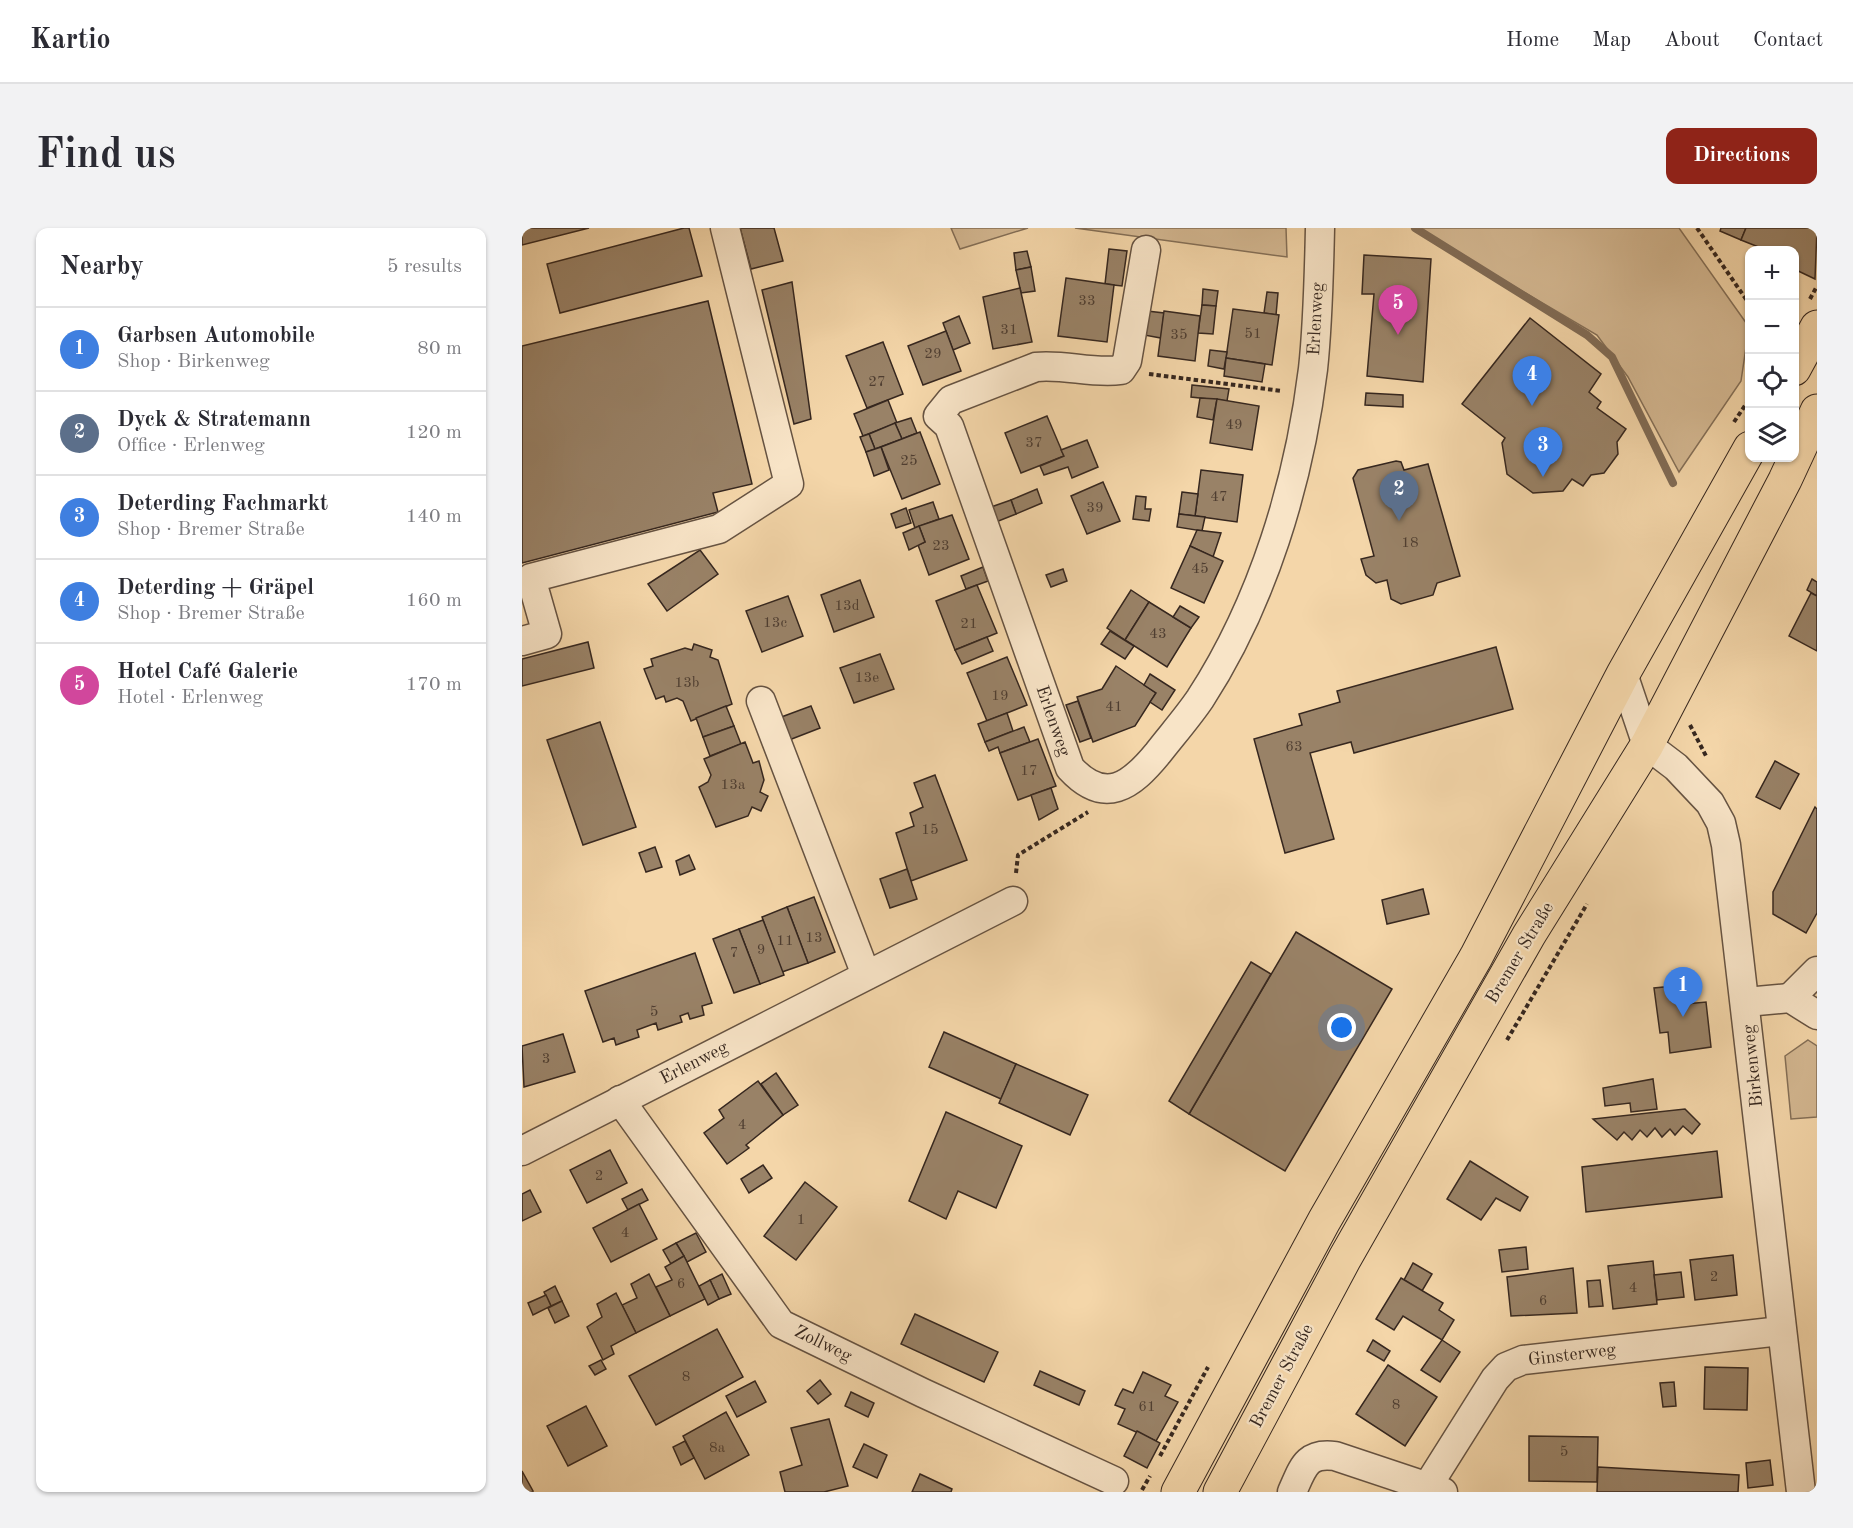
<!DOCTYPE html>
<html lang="en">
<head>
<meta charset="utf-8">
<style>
  :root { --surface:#fff; --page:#f2f2f3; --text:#2b2b33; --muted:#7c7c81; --line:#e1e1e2; --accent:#8f2418 }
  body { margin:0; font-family:"Old Standard TT",serif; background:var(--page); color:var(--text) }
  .controls { position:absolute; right:18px; top:18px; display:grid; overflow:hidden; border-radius:12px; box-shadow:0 2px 4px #0004 }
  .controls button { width:54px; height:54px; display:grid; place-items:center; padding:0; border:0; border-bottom:2px solid var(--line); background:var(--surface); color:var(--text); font:30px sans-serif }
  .you { position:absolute; left:820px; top:800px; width:21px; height:21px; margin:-15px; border:4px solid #fff; border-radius:50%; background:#1a73e8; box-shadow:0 0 0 9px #1a73e833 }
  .badge { display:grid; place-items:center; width:39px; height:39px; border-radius:50%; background:var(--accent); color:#fff; font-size:20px; font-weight:700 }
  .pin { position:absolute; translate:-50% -50px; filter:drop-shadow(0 2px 3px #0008) }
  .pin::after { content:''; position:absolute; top:32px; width:21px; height:18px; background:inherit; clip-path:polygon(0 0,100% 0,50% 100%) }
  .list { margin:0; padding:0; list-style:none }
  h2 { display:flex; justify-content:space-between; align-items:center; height:78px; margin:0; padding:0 24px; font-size:26px }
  h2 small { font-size:20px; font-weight:400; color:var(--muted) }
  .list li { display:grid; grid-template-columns:39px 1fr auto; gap:18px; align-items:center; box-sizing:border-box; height:84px; padding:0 24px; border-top:2px solid var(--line) }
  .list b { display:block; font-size:22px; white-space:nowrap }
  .list p { margin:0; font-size:20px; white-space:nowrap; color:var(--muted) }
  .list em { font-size:20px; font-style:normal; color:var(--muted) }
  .icon { flex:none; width:33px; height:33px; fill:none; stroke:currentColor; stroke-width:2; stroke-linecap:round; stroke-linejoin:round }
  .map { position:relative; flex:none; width:1295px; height:1264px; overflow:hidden; border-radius:12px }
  header { display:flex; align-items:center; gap:36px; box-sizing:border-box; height:84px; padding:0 30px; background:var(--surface); border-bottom:2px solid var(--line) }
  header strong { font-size:28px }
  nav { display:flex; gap:33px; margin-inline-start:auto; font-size:21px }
  .intro { display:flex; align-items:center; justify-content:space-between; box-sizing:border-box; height:144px; padding:0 36px }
  h1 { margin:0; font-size:42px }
  .button { padding:15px 27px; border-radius:12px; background:var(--accent); color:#fff; font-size:21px; font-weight:700 }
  main { display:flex; gap:36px; padding:0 36px }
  aside { flex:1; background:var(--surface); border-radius:12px; box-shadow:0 2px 4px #0004 }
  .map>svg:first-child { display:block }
  .green { fill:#d4b892; stroke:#857058; stroke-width:1.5 }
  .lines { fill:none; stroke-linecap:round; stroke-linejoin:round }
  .stream { stroke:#816c56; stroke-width:8 }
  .building { fill:#998267; stroke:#36271f; stroke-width:1.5 }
  .minor-casing { stroke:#665342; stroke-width:31 }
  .major-casing { stroke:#36271f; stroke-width:35 }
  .path { stroke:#36271f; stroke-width:4; stroke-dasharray:4.5 3; stroke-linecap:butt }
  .minor { stroke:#f8e4c7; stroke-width:28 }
  .major { stroke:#f4d6a9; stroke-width:33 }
  .labels { text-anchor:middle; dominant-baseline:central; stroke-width:4.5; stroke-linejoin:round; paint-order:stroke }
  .number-label { font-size:15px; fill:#4f3e31 }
  .street-label { font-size:18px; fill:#36271f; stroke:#f8e4c7 }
</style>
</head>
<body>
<header>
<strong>Kartio</strong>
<nav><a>Home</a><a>Map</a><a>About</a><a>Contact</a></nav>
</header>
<div class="intro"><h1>Find us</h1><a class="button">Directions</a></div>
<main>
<aside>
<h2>Nearby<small>5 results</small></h2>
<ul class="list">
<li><span class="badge" style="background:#3f7fe0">1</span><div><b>Garbsen Automobile</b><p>Shop · Birkenweg</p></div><em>80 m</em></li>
<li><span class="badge" style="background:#5c6f8a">2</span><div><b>Dyck &amp; Stratemann</b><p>Office · Erlenweg</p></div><em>120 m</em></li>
<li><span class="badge" style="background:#3f7fe0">3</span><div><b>Deterding Fachmarkt</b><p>Shop · Bremer Straße</p></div><em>140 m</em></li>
<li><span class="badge" style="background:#3f7fe0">4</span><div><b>Deterding + Gräpel</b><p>Shop · Bremer Straße</p></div><em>160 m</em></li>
<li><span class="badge" style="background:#d1479c">5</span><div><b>Hotel Café Galerie</b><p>Hotel · Erlenweg</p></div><em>170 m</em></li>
</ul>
</aside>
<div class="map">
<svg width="1295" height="1264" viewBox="0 0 1295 1264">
  <rect width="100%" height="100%" fill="#f4d6a9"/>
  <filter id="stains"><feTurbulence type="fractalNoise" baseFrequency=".00333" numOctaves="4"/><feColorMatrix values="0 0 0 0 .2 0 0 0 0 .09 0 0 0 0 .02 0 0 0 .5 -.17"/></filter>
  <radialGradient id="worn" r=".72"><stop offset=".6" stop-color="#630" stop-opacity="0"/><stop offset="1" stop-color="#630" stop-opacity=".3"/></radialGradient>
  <!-- green -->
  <g class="green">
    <polygon points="429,0 506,0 438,21"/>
    <polygon points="553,0 764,0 765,29"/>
    <polygon points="893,0 1157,0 1227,99 1219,153 1157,244 1106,149 1075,107"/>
    <polygon points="1286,812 1295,818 1295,889 1269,891 1263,828"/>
  </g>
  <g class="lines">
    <!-- stream -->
    <polyline class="stream" points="893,0 1065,107 1090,129 1151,255"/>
  </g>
  <!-- building -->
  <g class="building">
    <polygon points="0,0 67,0 0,17"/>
    <polygon points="162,0 167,0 180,48 38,85 25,36"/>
    <polygon points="218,0 252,0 261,33 229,41"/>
    <polygon points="1199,0 1224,0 1219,12 1198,3"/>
    <polygon points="1224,0 1295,0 1293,51 1272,41 1272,22 1244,22 1219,12"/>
    <polygon points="587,21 605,23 600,58 583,56"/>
    <polygon points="505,23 509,39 494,42 492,25"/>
    <polygon points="842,27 909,31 901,154 845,148 852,66 840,66"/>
    <polygon points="509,39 513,63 499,65 494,42"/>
    <polygon points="544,50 592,57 585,114 536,108"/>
    <polygon points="270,54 289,191 272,196 240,62"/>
    <polygon points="498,60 510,114 471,121 461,69"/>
    <polygon points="681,61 696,63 694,78 680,77"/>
    <polygon points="745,64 756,65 754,87 742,85"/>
    <polygon points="186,73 230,256 191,265 196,284 0,335 0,118"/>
    <polygon points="680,77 694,78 691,106 676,105"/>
    <polygon points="711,81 757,87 750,137 704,130"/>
    <polygon points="625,83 642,85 639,110 622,107"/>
    <polygon points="642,83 678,88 673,133 636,128"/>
    <polygon points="437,88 448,115 431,122 421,95"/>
    <polygon points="1008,90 1079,146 1067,164 1079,174 1075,180 1104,201 1095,214 1096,226 1082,245 1069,247 1061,258 1050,251 1041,263 1011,265 985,246 980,215 983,210 940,176"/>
    <polygon points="424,103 439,143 401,157 386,118"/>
    <polygon points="361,114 381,166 345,180 324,128"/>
    <polygon points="688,122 705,124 702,141 686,138"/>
    <polygon points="704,130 743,136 740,154 702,148"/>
    <polygon points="670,157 707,161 705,173 669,169"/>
    <polygon points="844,165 881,167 881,179 843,177"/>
    <polygon points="678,170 695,171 691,192 675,189"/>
    <polygon points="695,171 737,178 730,222 688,215"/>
    <polygon points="366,172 375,195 341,208 332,186"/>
    <polygon points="525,188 542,228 499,245 483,205"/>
    <polygon points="389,190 395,205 380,211 373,195"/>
    <polygon points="373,195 380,211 353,221 347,206"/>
    <polygon points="398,204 418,256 380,271 359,219"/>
    <polygon points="347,206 353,221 344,224 338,209"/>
    <polygon points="565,212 576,239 550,250 546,239 522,247 518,238 542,228 539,222"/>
    <polygon points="359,219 367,242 352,248 344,224"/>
    <polygon points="874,233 879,234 882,242 906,236 938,348 915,355 911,367 879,376 869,371 865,352 854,355 844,347 839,331 852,328 831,250 836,242"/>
    <polygon points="679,242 721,247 715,294 673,288"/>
    <polygon points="581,254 598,293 565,306 549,268"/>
    <polygon points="515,261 520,275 494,286 489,272"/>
    <polygon points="660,264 676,266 673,288 657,286"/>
    <polygon points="614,268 624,269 623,281 629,281 627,293 611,291"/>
    <polygon points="489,272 494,286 474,294 469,279"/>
    <polygon points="411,274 417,291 393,300 387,282"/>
    <polygon points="384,280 389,295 374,300 369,286"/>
    <polygon points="657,286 683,289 680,303 655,299"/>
    <polygon points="430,287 447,331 407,347 396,317 403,314 397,298"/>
    <polygon points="397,298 403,314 387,322 381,305"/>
    <polygon points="675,302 699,305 691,329 668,318"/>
    <polygon points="668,318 701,333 682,375 649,360"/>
    <polygon points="178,322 196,346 145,383 126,356"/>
    <polygon points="461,339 466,353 444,361 439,348"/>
    <polygon points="541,341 545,353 529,359 524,347"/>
    <polygon points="1290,351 1295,354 1295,368 1285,362"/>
    <polygon points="338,352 352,389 312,404 299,367"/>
    <polygon points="455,357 475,405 433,422 414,373"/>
    <polygon points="609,362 627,374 603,412 585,400"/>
    <polygon points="1289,365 1295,368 1295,423 1267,408"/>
    <polygon points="266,368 281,408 240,424 224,383"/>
    <polygon points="627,374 669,400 645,439 603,412"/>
    <polygon points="658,378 677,389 669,400 651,389"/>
    <polygon points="588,403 612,418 603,431 579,416"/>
    <polygon points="465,409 471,423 440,436 433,422"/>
    <polygon points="66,414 72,440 0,458 0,431"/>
    <polygon points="172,416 190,422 188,429 196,432 210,476 169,493 161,473 155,470 144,474 142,468 134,471 122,441 131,438 129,431 163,420 170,422"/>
    <polygon points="974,419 991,481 832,525 829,514 788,525 812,611 763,625 732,511 780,497 777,486 818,474 815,463"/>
    <polygon points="358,426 372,461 332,475 318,440"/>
    <polygon points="485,429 505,477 465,493 445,445"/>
    <polygon points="594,438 634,465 613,498 571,514 555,469 580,461"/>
    <polygon points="628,446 653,462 640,482 628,474 634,465 622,457"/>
    <polygon points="556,473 569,510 558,514 544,477"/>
    <polygon points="204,478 212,498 181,509 174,490"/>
    <polygon points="289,478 298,500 262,514 254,491"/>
    <polygon points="485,485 491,503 463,514 456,496"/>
    <polygon points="78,494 114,599 61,617 25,512"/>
    <polygon points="212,498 219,516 188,528 181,509"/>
    <polygon points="502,499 508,514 478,525 476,519 467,523 463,514"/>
    <polygon points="516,511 534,558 496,572 478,525"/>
    <polygon points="223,514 231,535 237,533 242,552 238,564 246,568 239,583 230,579 226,588 194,599 177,559 186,554 189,547 182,531"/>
    <polygon points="1253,533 1277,546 1258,581 1234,569"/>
    <polygon points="413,547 445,632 389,653 374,605 392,598 388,585 401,579 392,555"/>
    <polygon points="529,560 536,581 517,592 509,567"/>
    <polygon points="1293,579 1295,581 1295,685 1284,705 1251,686 1251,664"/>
    <polygon points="133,619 140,639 124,644 117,625"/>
    <polygon points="167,627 173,641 158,647 154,633"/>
    <polygon points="385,641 395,671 368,680 358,651"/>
    <polygon points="901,661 907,686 865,696 860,672"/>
    <polygon points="292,669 313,724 286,735 265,679"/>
    <polygon points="265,679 286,735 260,744 240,689"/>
    <polygon points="241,692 262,747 238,756 217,701"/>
    <polygon points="217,701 238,756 212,765 191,711"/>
    <polygon points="774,704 870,761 763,943 667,886"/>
    <polygon points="173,725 190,775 180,778 182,787 168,791 166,785 158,788 160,794 136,802 134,795 115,802 117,809 94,817 92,810 81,814 63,763"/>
    <polygon points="729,734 749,746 667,886 647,873"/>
    <polygon points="1162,757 1164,776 1184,774 1189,819 1148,825 1146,804 1138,805 1132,760"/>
    <polygon points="422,804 494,836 479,871 407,839"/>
    <polygon points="41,806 53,844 2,859 0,818"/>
    <polygon points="494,836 566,867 548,907 477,875"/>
    <polygon points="254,845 276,877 261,887 239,856"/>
    <polygon points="1131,851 1135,881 1109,884 1108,875 1083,878 1081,860"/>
    <polygon points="236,853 261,887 224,917 227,920 205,936 182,905 202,890 197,882"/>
    <polygon points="1163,881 1178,896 1170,906 1161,898 1153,907 1148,901 1140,909 1133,900 1125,909 1118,902 1110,912 1102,904 1095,912 1071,891"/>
    <polygon points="424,884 500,918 474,980 436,963 424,991 387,973"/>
    <polygon points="88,922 105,955 65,975 48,942"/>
    <polygon points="1195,923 1200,969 1064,984 1060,939"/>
    <polygon points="948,933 1006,969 998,983 974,970 959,992 925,971"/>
    <polygon points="241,937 250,950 227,965 219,951"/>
    <polygon points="283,954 315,979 274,1032 242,1008"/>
    <polygon points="120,961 126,972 106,982 100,971"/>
    <polygon points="8,962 19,984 0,993 0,966"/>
    <polygon points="117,976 135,1011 89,1034 71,1000"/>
    <polygon points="174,1005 184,1024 165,1034 154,1015"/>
    <polygon points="154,1015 162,1028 149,1036 141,1022"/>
    <polygon points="1004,1019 1006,1041 980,1044 977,1022"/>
    <polygon points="1211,1027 1215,1067 1173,1072 1168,1032"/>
    <polygon points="162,1028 183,1071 148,1088 134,1059 150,1052 143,1039"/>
    <polygon points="1131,1033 1135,1076 1091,1081 1086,1038"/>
    <polygon points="891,1035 910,1046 900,1063 882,1052"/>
    <polygon points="1051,1040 1055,1085 989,1088 985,1049"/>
    <polygon points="1159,1044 1162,1069 1135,1072 1132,1047"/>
    <polygon points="127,1046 148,1088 114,1105 100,1077 115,1070 109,1056"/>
    <polygon points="200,1046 209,1066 197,1071 188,1052"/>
    <polygon points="879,1050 921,1075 917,1082 932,1092 920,1112 881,1088 872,1102 854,1091"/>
    <polygon points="188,1052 197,1071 186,1077 177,1058"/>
    <polygon points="1078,1052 1081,1078 1067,1079 1065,1053"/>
    <polygon points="33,1058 40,1073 29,1078 22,1064"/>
    <polygon points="94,1065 114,1105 89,1118 92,1126 81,1132 65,1099 80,1089 75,1076"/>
    <polygon points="24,1067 29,1078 11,1087 6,1075"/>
    <polygon points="40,1073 47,1088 33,1095 26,1080"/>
    <polygon points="393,1086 476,1124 462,1154 379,1116"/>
    <polygon points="195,1101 221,1149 134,1197 107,1148"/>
    <polygon points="851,1112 868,1123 862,1133 845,1123"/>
    <polygon points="920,1112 938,1124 918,1154 899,1142"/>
    <polygon points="79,1132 84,1141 73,1147 67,1138"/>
    <polygon points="866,1137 915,1169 883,1218 834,1186"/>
    <polygon points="1183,1139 1226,1140 1225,1182 1182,1181"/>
    <polygon points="518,1143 563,1163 557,1177 512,1157"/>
    <polygon points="621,1144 649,1157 643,1168 656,1174 634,1213 596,1196 603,1181 593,1177 598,1166 601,1161 611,1165"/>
    <polygon points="298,1152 309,1166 296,1176 285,1163"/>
    <polygon points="233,1153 244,1174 215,1189 204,1168"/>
    <polygon points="1152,1154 1154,1178 1141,1179 1138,1155"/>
    <polygon points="329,1164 352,1175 346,1189 323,1178"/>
    <polygon points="64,1178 85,1218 46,1238 25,1198"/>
    <polygon points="204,1184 227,1227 183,1251 161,1208"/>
    <polygon points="307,1191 326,1258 302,1264 263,1264 258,1244 280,1237 269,1200"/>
    <polygon points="615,1203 638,1215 625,1240 602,1228"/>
    <polygon points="1007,1208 1076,1209 1075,1254 1007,1253"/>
    <polygon points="163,1213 172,1230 159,1237 151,1219"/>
    <polygon points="342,1216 365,1227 355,1250 331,1239"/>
    <polygon points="1248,1232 1251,1257 1226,1260 1224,1235"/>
    <polygon points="1076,1239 1217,1247 1216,1264 1075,1264"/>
    <polygon points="0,1243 11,1263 11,1264 0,1264"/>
    <polygon points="398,1246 430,1261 429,1264 390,1264"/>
  </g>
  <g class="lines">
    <defs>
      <g id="minor">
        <path d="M624,22L605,133L599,142C570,146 543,136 514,139L429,172L416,188L427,198L548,540C583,578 609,558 636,525C650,507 665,490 678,471C741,374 777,255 791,141C796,95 797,46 798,0"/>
        <polyline points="0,413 25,406 9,350 197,301 267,256 203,0"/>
        <polyline points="1101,446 1125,517 1154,539 1188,575 1199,595 1204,617 1279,1264"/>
        <polyline points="239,473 344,747"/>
        <polyline points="1268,770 1295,743"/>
        <polyline points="1224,774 1268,770 1295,787"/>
        <polyline points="98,872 259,1096 401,1165 592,1253"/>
        <polyline points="0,923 491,673"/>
        <polyline points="905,1259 973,1151 984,1139 1001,1132 1259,1103"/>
        <path d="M770,1264C781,1240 784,1224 813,1228L921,1264"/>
      </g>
      <g id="major">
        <polyline points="1272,141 1295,99"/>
        <polyline points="656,1264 802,993 954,729 1101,446 1228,220"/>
        <polyline points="698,1264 823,1030 1007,707 1125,517 1263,252 1295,183"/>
      </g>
    </defs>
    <!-- minor casing -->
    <use href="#minor" class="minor-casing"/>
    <!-- major casing -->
    <use href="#major" class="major-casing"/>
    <!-- path -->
    <g class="path">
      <polyline points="1175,0 1228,77"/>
      <polyline points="1288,71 1295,58"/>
      <polyline points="627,146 760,163"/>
      <polyline points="1212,194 1228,170"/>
      <polyline points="1168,497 1184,528"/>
      <polyline points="494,645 496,627 566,584"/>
      <polyline points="985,812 1065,676"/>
      <polyline points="638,1228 686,1139"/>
      <polyline points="620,1262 628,1248"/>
    </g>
    <!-- minor -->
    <use href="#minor" class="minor"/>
    <!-- major -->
    <use href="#major" class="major"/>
  </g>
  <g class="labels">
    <!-- number labels -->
    <g class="number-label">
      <text x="565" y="73">33</text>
      <text x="487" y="102">31</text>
      <text x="731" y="106">51</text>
      <text x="657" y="107">35</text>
      <text x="411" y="126">29</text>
      <text x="355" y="154">27</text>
      <text x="712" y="197">49</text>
      <text x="512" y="215">37</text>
      <text x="387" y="233">25</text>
      <text x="697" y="269">47</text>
      <text x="573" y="280">39</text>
      <text x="888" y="315">18</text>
      <text x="419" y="318">23</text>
      <text x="678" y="341">45</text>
      <text x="325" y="378">13d</text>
      <text x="253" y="395">13c</text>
      <text x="447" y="396">21</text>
      <text x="636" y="406">43</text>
      <text x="345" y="450">13e</text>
      <text x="165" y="455">13b</text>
      <text x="478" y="468">19</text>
      <text x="592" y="479">41</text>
      <text x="772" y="519">63</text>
      <text x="507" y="543">17</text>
      <text x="211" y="557">13a</text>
      <text x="408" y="602">15</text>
      <text x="292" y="710">13</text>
      <text x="263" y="713">11</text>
      <text x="239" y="722">9</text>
      <text x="212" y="725">7</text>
      <text x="132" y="784">5</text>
      <text x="24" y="831">3</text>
      <text x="220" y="897">4</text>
      <text x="77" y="948">2</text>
      <text x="279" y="992">1</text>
      <text x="103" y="1005">4</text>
      <text x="1192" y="1049">2</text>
      <text x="159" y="1056">6</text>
      <text x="1111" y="1060">4</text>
      <text x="1021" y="1073">6</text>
      <text x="164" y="1149">8</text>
      <text x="874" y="1177">8</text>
      <text x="625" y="1179">61</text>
      <text x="195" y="1220">8a</text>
      <text x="1042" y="1224">5</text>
    </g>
    <!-- street labels -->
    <g class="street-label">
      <text transform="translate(794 91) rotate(-87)">Erlenweg</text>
      <text transform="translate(531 493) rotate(71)">Erlenweg</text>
      <text transform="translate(998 725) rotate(-59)">Bremer Straße</text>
      <text transform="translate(172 835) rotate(-27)">Erlenweg</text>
      <text transform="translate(1231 838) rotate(-96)">Birkenweg</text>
      <text transform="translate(301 1116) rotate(26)">Zollweg</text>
      <text transform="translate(1050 1127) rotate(-7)">Ginsterweg</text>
      <text transform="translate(760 1148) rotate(-62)">Bremer Straße</text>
    </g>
  </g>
  <rect width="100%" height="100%" filter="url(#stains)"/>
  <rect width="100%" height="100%" fill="url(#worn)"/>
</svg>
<div class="controls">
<button>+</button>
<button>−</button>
<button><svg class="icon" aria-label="locate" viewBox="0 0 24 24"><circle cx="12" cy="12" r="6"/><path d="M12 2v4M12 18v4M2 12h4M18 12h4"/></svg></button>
<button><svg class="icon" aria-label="layers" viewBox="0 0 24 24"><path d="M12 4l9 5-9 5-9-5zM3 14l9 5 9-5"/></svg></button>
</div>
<div class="you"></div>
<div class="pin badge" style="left:1161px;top:789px;background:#3f7fe0">1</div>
<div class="pin badge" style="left:877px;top:293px;background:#5c6f8a">2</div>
<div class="pin badge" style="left:1021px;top:249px;background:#3f7fe0">3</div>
<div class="pin badge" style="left:1010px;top:178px;background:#3f7fe0">4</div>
<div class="pin badge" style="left:876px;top:107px;background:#d1479c">5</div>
</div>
</main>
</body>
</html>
